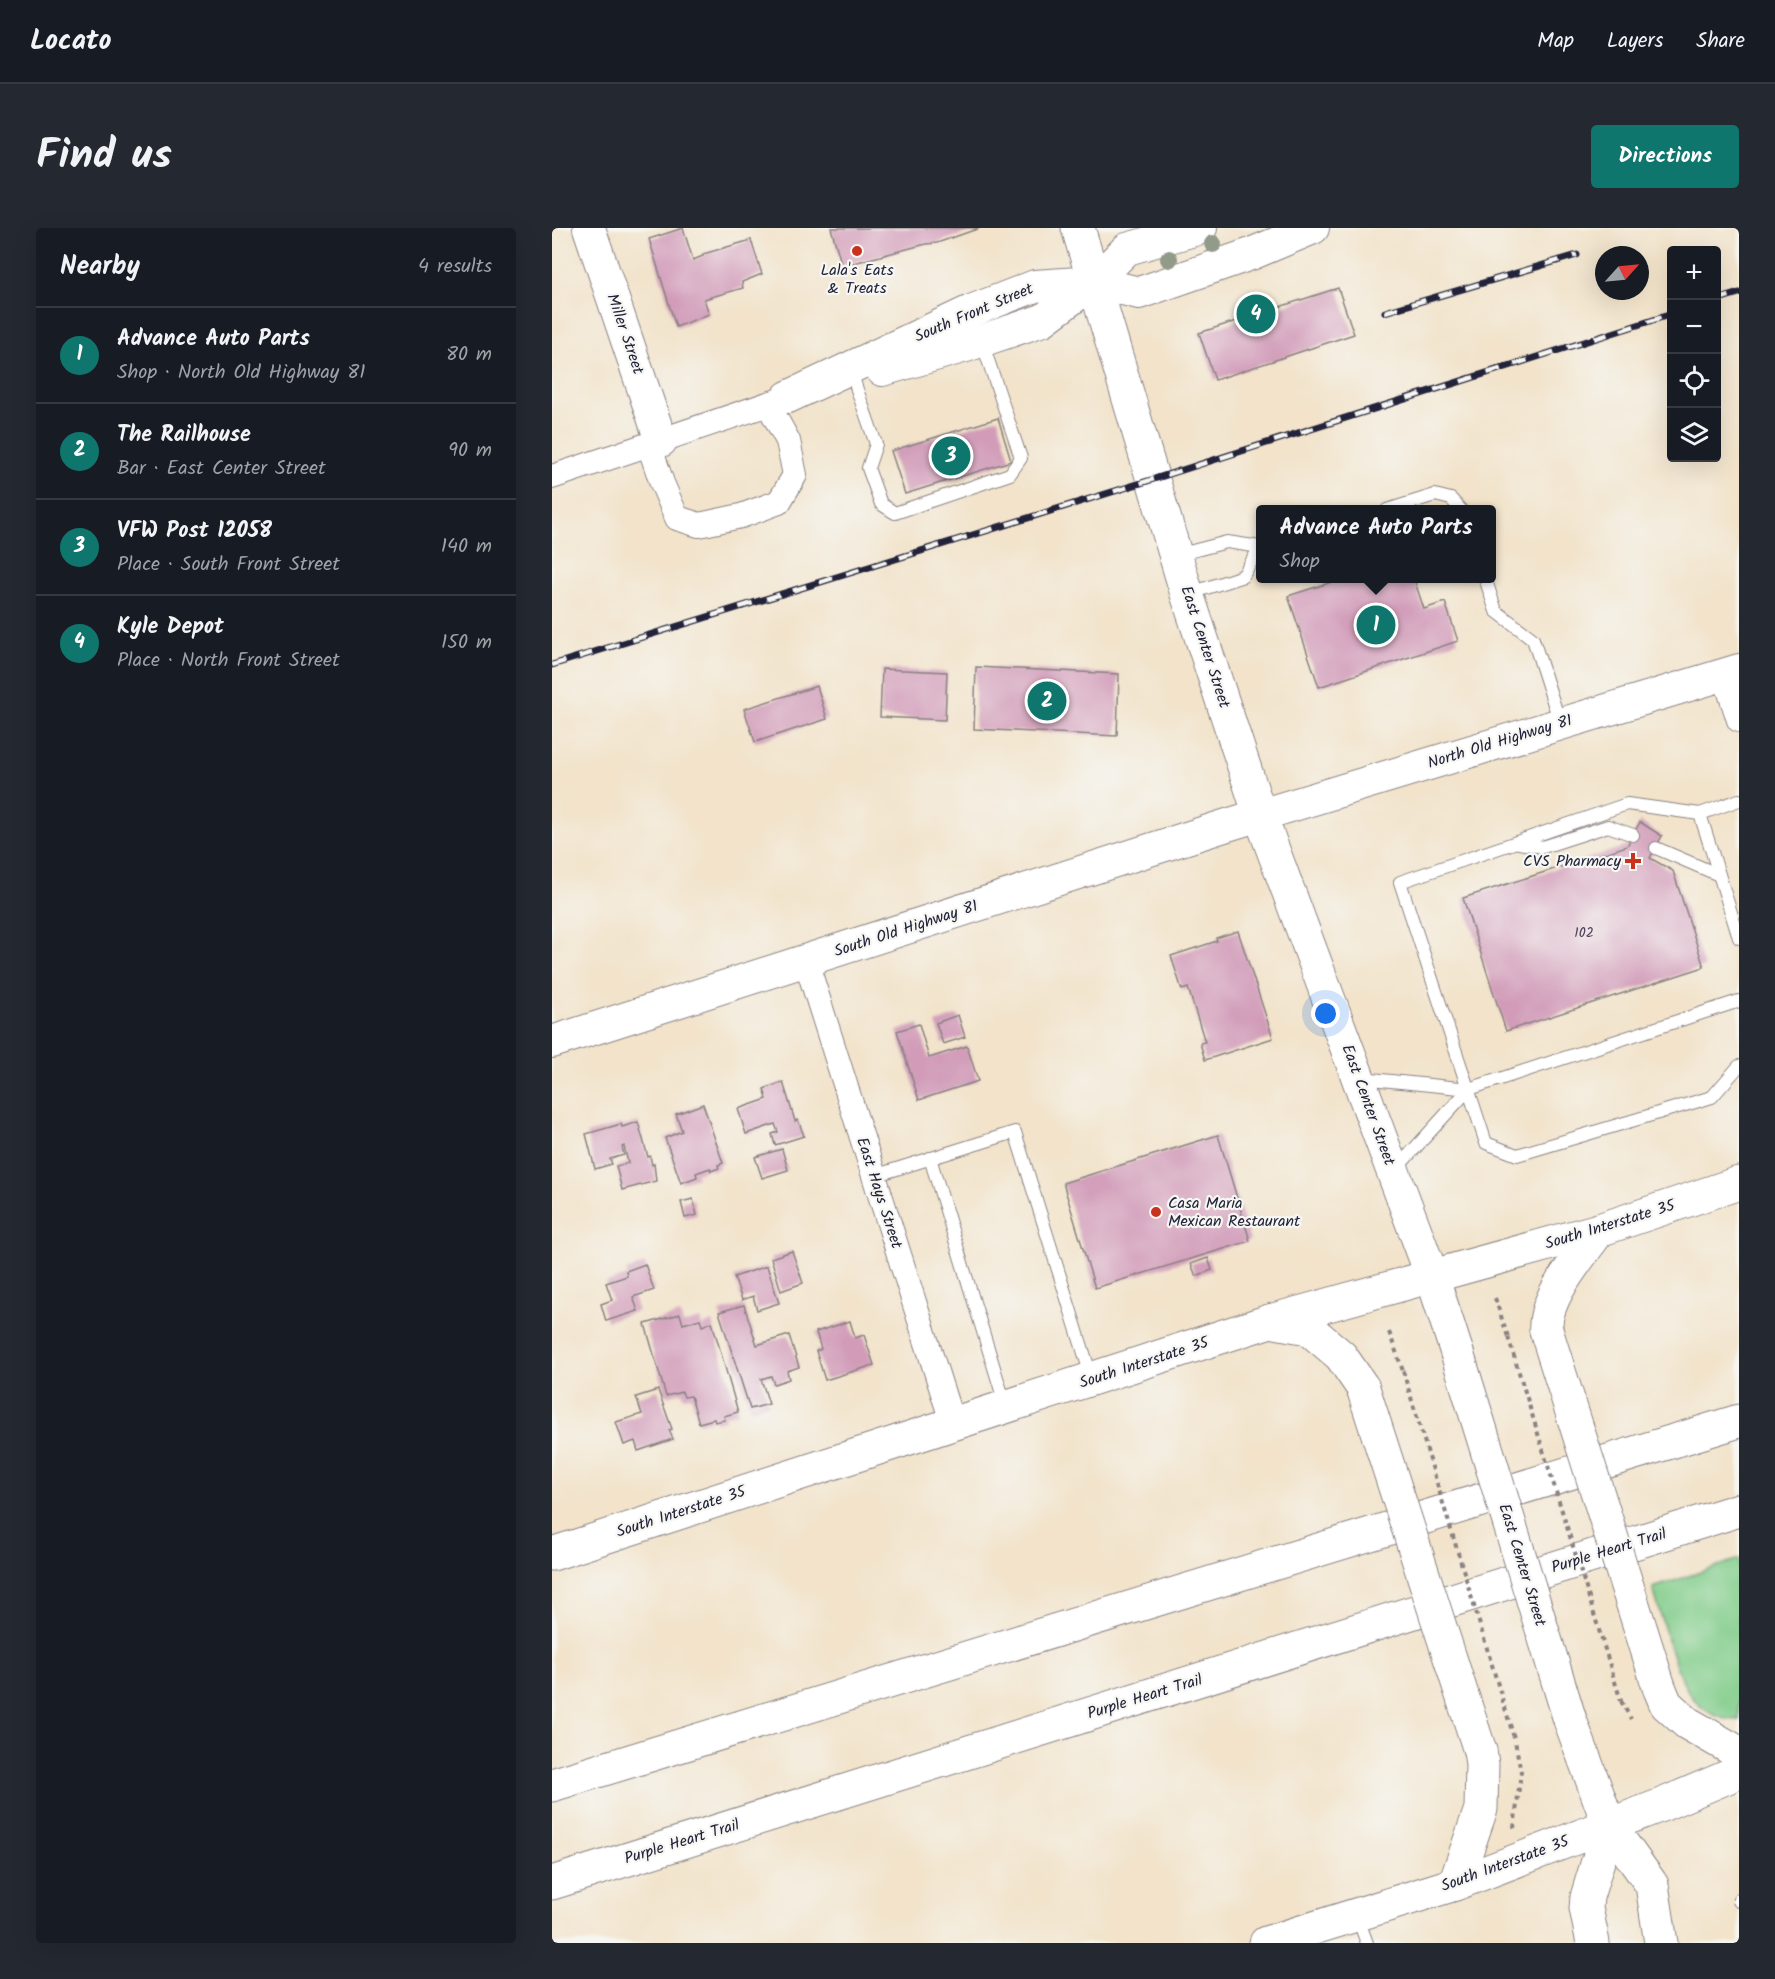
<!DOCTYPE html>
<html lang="en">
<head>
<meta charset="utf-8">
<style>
  :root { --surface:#171b24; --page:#242831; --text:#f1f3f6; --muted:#9ea1a6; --line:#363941; --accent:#0f766e }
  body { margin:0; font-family:Kalam,sans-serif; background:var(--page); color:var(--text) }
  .controls { position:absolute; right:18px; top:18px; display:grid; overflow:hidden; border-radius:6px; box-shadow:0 6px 24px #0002 }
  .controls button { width:54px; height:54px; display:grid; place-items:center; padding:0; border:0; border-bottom:2px solid var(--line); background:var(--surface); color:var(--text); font:30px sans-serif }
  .compass { position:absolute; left:1043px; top:18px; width:54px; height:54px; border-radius:50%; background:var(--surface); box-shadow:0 6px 24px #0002; rotate:63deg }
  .you { position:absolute; left:774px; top:786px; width:21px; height:21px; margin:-15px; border:4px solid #fff; border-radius:50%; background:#1a73e8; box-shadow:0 0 0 9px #1a73e833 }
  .badge { display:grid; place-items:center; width:39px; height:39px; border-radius:50%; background:var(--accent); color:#fff; font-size:20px; font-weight:700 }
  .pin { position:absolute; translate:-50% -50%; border:3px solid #fff; box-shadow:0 2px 6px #0006 }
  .popup { position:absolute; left:704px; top:277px; width:240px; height:78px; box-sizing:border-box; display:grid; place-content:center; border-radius:6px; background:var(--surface); filter:drop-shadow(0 2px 4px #0005); font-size:20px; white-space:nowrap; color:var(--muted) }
  .popup b { font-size:22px; color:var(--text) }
  .popup::after { content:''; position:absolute; left:50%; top:100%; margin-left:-12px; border:12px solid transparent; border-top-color:var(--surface) }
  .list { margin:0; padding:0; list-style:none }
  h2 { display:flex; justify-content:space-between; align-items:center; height:78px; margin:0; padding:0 24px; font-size:26px }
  h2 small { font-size:20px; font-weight:400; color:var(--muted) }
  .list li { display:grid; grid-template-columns:39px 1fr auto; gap:18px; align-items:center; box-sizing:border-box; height:96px; padding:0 24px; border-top:2px solid var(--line) }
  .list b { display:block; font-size:22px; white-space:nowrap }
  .list p { margin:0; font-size:20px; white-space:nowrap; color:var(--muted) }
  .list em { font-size:20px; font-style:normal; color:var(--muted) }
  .icon { flex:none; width:33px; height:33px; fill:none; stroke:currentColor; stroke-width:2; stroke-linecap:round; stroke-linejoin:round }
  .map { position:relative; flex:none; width:1187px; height:1715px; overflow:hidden; border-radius:6px }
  header { display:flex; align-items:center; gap:36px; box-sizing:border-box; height:84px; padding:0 30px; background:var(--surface); border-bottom:2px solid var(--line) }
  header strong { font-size:28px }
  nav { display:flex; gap:33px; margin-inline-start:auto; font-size:21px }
  .intro { display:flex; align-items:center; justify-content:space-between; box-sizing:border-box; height:144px; padding:0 36px }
  h1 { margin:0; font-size:42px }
  .button { padding:15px 27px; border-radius:6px; background:var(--accent); color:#fff; font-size:21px; font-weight:700 }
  main { display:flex; gap:36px; padding:0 36px }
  aside { flex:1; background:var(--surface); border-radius:6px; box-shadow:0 6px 24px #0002 }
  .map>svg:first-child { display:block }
  .green { fill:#80cc89; stroke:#517762; stroke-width:1.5 }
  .building { fill:#d29cb9 }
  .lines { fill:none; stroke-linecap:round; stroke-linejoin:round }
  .service-casing { stroke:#8a8282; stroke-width:14 }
  .minor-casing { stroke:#8a8282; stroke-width:26 }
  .tertiary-casing { stroke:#8a8282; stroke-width:34 }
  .secondary-casing { stroke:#8a8282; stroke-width:35 }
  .motorway-casing { stroke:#8a8282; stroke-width:35 }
  .path { stroke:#8a8282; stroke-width:4; stroke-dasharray:4.5 4.5; stroke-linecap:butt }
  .service { stroke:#fff; stroke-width:12 }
  .minor { stroke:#fff; stroke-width:24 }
  .tertiary { stroke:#fff; stroke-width:32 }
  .secondary { stroke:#fff; stroke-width:33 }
  .motorway { stroke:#fff; stroke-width:33 }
  .rail-casing { stroke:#22223b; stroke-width:7 }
  .rail { stroke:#f6f6f2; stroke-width:4.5; stroke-dasharray:14; stroke-linecap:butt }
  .secondary-bridge-casing { stroke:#8a8282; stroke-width:35; stroke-linecap:butt }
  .path-bridge { stroke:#8a8282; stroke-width:4; stroke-dasharray:4.5 4.5; stroke-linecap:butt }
  .secondary-bridge { stroke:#fff; stroke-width:33 }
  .tree { fill:#929a8a }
  .poi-dot { fill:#c8321e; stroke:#f6f6f2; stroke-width:2 }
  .labels { text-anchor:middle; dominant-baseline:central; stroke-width:4.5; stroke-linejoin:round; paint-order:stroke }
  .number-label { font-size:14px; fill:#4e405a }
  .poi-label { font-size:16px; fill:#22223b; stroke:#f6f6f2 }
  .street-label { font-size:16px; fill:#22223b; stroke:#f6f6f2 }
</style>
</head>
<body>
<header>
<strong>Locato</strong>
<nav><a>Map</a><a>Layers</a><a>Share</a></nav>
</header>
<div class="intro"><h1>Find us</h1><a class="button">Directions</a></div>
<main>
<aside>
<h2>Nearby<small>4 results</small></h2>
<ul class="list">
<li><span class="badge">1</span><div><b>Advance Auto Parts</b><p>Shop · North Old Highway 81</p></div><em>80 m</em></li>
<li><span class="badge">2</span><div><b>The Railhouse</b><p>Bar · East Center Street</p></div><em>90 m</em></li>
<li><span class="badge">3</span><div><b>VFW Post 12058</b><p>Place · South Front Street</p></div><em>140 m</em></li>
<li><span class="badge">4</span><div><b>Kyle Depot</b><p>Place · North Front Street</p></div><em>150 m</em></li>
</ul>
</aside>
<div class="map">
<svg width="1187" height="1715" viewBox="0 0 1187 1715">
  <rect width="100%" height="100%" fill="#f6f6f2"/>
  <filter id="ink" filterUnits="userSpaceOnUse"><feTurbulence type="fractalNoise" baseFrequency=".0167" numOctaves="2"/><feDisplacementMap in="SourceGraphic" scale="12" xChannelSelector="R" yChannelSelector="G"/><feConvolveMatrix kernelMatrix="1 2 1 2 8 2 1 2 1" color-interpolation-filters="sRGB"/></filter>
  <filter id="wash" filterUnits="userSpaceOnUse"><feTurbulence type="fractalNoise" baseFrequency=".008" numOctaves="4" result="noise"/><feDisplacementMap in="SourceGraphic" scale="24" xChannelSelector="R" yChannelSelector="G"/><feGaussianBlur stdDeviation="1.35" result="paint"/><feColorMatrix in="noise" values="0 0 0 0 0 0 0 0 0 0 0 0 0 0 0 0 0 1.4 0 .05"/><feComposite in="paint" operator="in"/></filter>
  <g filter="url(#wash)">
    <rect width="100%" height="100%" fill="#f2e3ca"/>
    <!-- green -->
    <path class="green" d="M1187,1331V1492C1141,1493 1127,1449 1116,1413C1111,1396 1106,1378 1101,1360Z"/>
    <g id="blocks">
      <!-- building -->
      <g class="building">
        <polygon points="131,0 141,32 151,28 151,26 199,12 210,46 190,54 191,60 152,71 157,86 124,99 97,11"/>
        <polygon points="279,0 428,0 385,15 374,16 290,38"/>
        <polygon points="786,60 802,106 663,152 647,105"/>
        <polygon points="446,190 459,233 353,266 339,223"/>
        <polygon points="789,351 862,351 872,381 893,374 906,413 767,459 736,368"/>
        <polygon points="424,439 567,446 565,508 422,501"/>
        <polygon points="330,441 395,444 393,492 328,489"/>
        <polygon points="265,458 275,491 203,514 192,481"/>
        <polygon points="1088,594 1110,608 1098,630 1121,643 1152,739 954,803 911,670 1075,618"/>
        <polygon points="686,703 721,810 653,832 648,815 653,814 636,760 630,762 619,728 665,713 664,710"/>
        <polygon points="406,787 413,809 391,816 384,795"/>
        <polygon points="367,796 377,830 415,818 426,853 367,872 345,803"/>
        <polygon points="231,854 243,893 246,892 252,908 223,917 220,906 226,904 223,896 194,906 186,881 215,871 212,861"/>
        <polygon points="151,876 171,935 166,937 167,940 159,943 158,940 144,945 145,949 129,955 113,910 130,903 124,886"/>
        <polygon points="86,894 96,929 98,928 100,937 102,936 104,953 70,962 64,938 76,935 72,918 70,919 72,927 58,931 60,936 43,941 34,906 69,896 70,899"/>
        <polygon points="666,907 698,1013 543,1060 511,955"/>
        <polygon points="230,921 236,942 210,950 203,929"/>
        <polygon points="141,971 145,987 133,990 129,974"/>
        <polygon points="240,1023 251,1055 229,1063 219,1030"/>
        <polygon points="656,1030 660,1042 644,1048 639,1036"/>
        <polygon points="93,1036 102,1062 81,1069 86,1083 54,1093 49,1076 60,1072 54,1055 75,1048 74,1043"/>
        <polygon points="215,1038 227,1075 205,1082 201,1068 190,1072 182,1049"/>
        <polygon points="192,1077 205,1117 237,1107 247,1139 235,1143 237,1151 222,1156 219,1148 209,1151 217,1176 198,1181 167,1084"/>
        <polygon points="128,1086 131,1096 148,1091 150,1098 160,1094 186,1184 172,1188 173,1192 163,1194 162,1191 147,1195 139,1168 132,1169 130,1164 114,1168 93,1096"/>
        <polygon points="298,1093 303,1110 312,1107 322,1137 273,1152 264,1123 269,1121 264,1104"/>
        <polygon points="106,1162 120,1201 117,1202 121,1211 86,1223 83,1213 72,1217 64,1194 90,1186 84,1169"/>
      </g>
    </g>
  </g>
  <g filter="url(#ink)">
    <use href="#blocks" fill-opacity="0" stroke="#8a8282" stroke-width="1.5"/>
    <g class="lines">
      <defs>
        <g id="service">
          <polyline points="301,150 324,216 316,240 329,276 343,285 458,246 469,230 430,114"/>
          <polyline points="835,282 883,267 899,271 909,282"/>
          <polyline points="625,327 675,314 708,319"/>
          <polyline points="933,350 944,383 981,411 1008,495"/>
          <polyline points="636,366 691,348 708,319"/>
          <polyline points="1187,572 1148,586 1075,576 848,654 934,915 965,927 1160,869 1187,838"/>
          <polyline points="1148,586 1187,710"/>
          <polyline points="967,615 991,619 1056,598 1081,607"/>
          <polyline points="1104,620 1167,647"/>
          <polyline points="810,850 917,861 844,941"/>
          <polyline points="917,861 1187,773"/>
          <polyline points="378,930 454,1179"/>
          <polyline points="322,948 463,904 540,1151"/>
          <polyline points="1187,1671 1187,1673"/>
          <polyline points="805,1688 815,1715"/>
        </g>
        <g id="minor">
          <polyline points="97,217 110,255 125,290 147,297 189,288 227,274 243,247 236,213 216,176"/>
          <polyline points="0,249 231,171"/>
          <polyline points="1172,446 1187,492"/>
          <polyline points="254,733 401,1197"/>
        </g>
        <g id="tertiary">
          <polyline points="37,0 109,213"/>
          <polyline points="330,142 414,118 491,92 542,54 575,21 649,0"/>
          <polyline points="236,169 419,83 483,58 542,54 587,65 699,26 761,0"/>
          <polyline points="0,814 672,598 1187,442"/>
        </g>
        <g id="secondary">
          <polyline points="526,0 635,366 708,587 880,1048 905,1125"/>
          <polyline points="718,1093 756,1100 789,1128 811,1160"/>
          <path d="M994,1102C991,1070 1029,1028 1047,1002"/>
          <polyline points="0,1326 718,1093 1047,1002 1187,955"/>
          <polyline points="1107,1459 1114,1476 1135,1495 1187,1525"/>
          <polyline points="1018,1492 1057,1597 1100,1657 1109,1715"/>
          <polyline points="903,1656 929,1581 930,1536 928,1523"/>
          <polyline points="714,1715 903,1656 1112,1576 1187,1544"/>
          <polyline points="1041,1715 1034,1680 1035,1669 1057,1597"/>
        </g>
        <g id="motorway">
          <polyline points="0,1557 1187,1193"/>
          <polyline points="0,1655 1187,1282"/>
        </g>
      </defs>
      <!-- service casing -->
      <use href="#service" class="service-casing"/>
      <!-- minor casing -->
      <use href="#minor" class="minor-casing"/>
      <!-- tertiary casing -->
      <use href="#tertiary" class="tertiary-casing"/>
      <!-- secondary casing -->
      <use href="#secondary" class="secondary-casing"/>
      <!-- motorway casing -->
      <use href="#motorway" class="motorway-casing"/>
      <!-- path -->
      <g class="path">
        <polyline points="943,1070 956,1109"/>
        <polyline points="837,1104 851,1143"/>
        <polyline points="1069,1473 1079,1491"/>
        <polyline points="962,1600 969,1544 963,1513"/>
      </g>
      <!-- service -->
      <use href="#service" class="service"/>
      <!-- minor -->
      <use href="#minor" class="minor"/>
      <!-- tertiary -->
      <use href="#tertiary" class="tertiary"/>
      <!-- secondary -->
      <use href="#secondary" class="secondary"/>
      <!-- motorway -->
      <use href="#motorway" class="motorway"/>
      <defs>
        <g id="rail">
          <polyline points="1164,72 1187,65"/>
          <polyline points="833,84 1025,27"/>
          <polyline points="0,437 602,251 1120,86"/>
        </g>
      </defs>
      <!-- rail casing -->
      <use href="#rail" class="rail-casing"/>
      <!-- rail -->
      <use href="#rail" class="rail"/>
      <defs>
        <g id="secondary-bridge">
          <polyline points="994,1102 1107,1459"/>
          <polyline points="905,1125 1018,1492"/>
          <polyline points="811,1160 928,1523"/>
        </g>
      </defs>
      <!-- secondary-bridge casing -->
      <use href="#secondary-bridge" class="secondary-bridge-casing"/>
      <!-- path-bridge -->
      <g class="path-bridge">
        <polyline points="956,1109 1069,1473"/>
        <polyline points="851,1143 963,1513"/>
      </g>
      <!-- secondary-bridge -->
      <use href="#secondary-bridge" class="secondary-bridge"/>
    </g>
    <!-- trees -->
    <g class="tree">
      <circle cx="661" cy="16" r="9"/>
      <circle cx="617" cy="31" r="9"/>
    </g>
  </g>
  <!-- markers -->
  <g class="poi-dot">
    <circle cx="305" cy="23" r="6"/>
    <path d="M1078 624h6v6h6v6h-6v6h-6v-6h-6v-6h6z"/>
    <circle cx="604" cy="984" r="6"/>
  </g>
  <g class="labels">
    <!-- number labels -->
    <g class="number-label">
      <text x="1032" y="705">102</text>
    </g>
    <!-- poi labels -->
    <g class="poi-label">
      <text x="305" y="42">Lala's Eats<tspan x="305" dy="18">&amp; Treats</tspan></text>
      <text x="1069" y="633" text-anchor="end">CVS Pharmacy</text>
      <text x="616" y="975" text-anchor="start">Casa Maria<tspan x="616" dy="18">Mexican Restaurant</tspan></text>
    </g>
    <!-- street labels -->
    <g class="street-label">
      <text transform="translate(422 85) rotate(-23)">South Front Street</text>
      <text transform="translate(73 106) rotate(71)">Miller Street</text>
      <text transform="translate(653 419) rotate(72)">East Center Street</text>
      <text transform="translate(948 514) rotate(-17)">North Old Highway 81</text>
      <text transform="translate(354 701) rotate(-18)">South Old Highway 81</text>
      <text transform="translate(816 877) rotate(70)">East Center Street</text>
      <text transform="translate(327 965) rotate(72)">East Hays Street</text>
      <text transform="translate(1058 997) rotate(-17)">South Interstate 35</text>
      <text transform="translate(592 1135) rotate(-18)">South Interstate 35</text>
      <text transform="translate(129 1284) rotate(-18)">South Interstate 35</text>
      <text transform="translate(1057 1323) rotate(-17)">Purple Heart Trail</text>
      <text transform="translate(970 1337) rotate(73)">East Center Street</text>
      <text transform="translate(593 1469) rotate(-17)">Purple Heart Trail</text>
      <text transform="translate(130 1614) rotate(-17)">Purple Heart Trail</text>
      <text transform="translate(953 1636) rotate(-20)">South Interstate 35</text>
    </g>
  </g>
</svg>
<div class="controls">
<button>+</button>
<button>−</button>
<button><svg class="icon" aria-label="locate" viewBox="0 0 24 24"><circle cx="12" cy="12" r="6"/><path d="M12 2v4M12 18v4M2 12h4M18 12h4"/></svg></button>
<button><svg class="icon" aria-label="layers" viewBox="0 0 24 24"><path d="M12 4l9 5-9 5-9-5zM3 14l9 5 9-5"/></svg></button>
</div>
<svg class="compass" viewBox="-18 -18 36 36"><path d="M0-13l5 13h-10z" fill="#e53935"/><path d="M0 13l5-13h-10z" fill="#9ea1a6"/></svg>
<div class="you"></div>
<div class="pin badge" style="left:824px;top:397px">1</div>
<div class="popup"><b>Advance Auto Parts</b>Shop</div>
<div class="pin badge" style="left:495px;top:473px">2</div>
<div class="pin badge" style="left:399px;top:228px">3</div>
<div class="pin badge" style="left:704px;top:86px">4</div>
</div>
</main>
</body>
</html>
